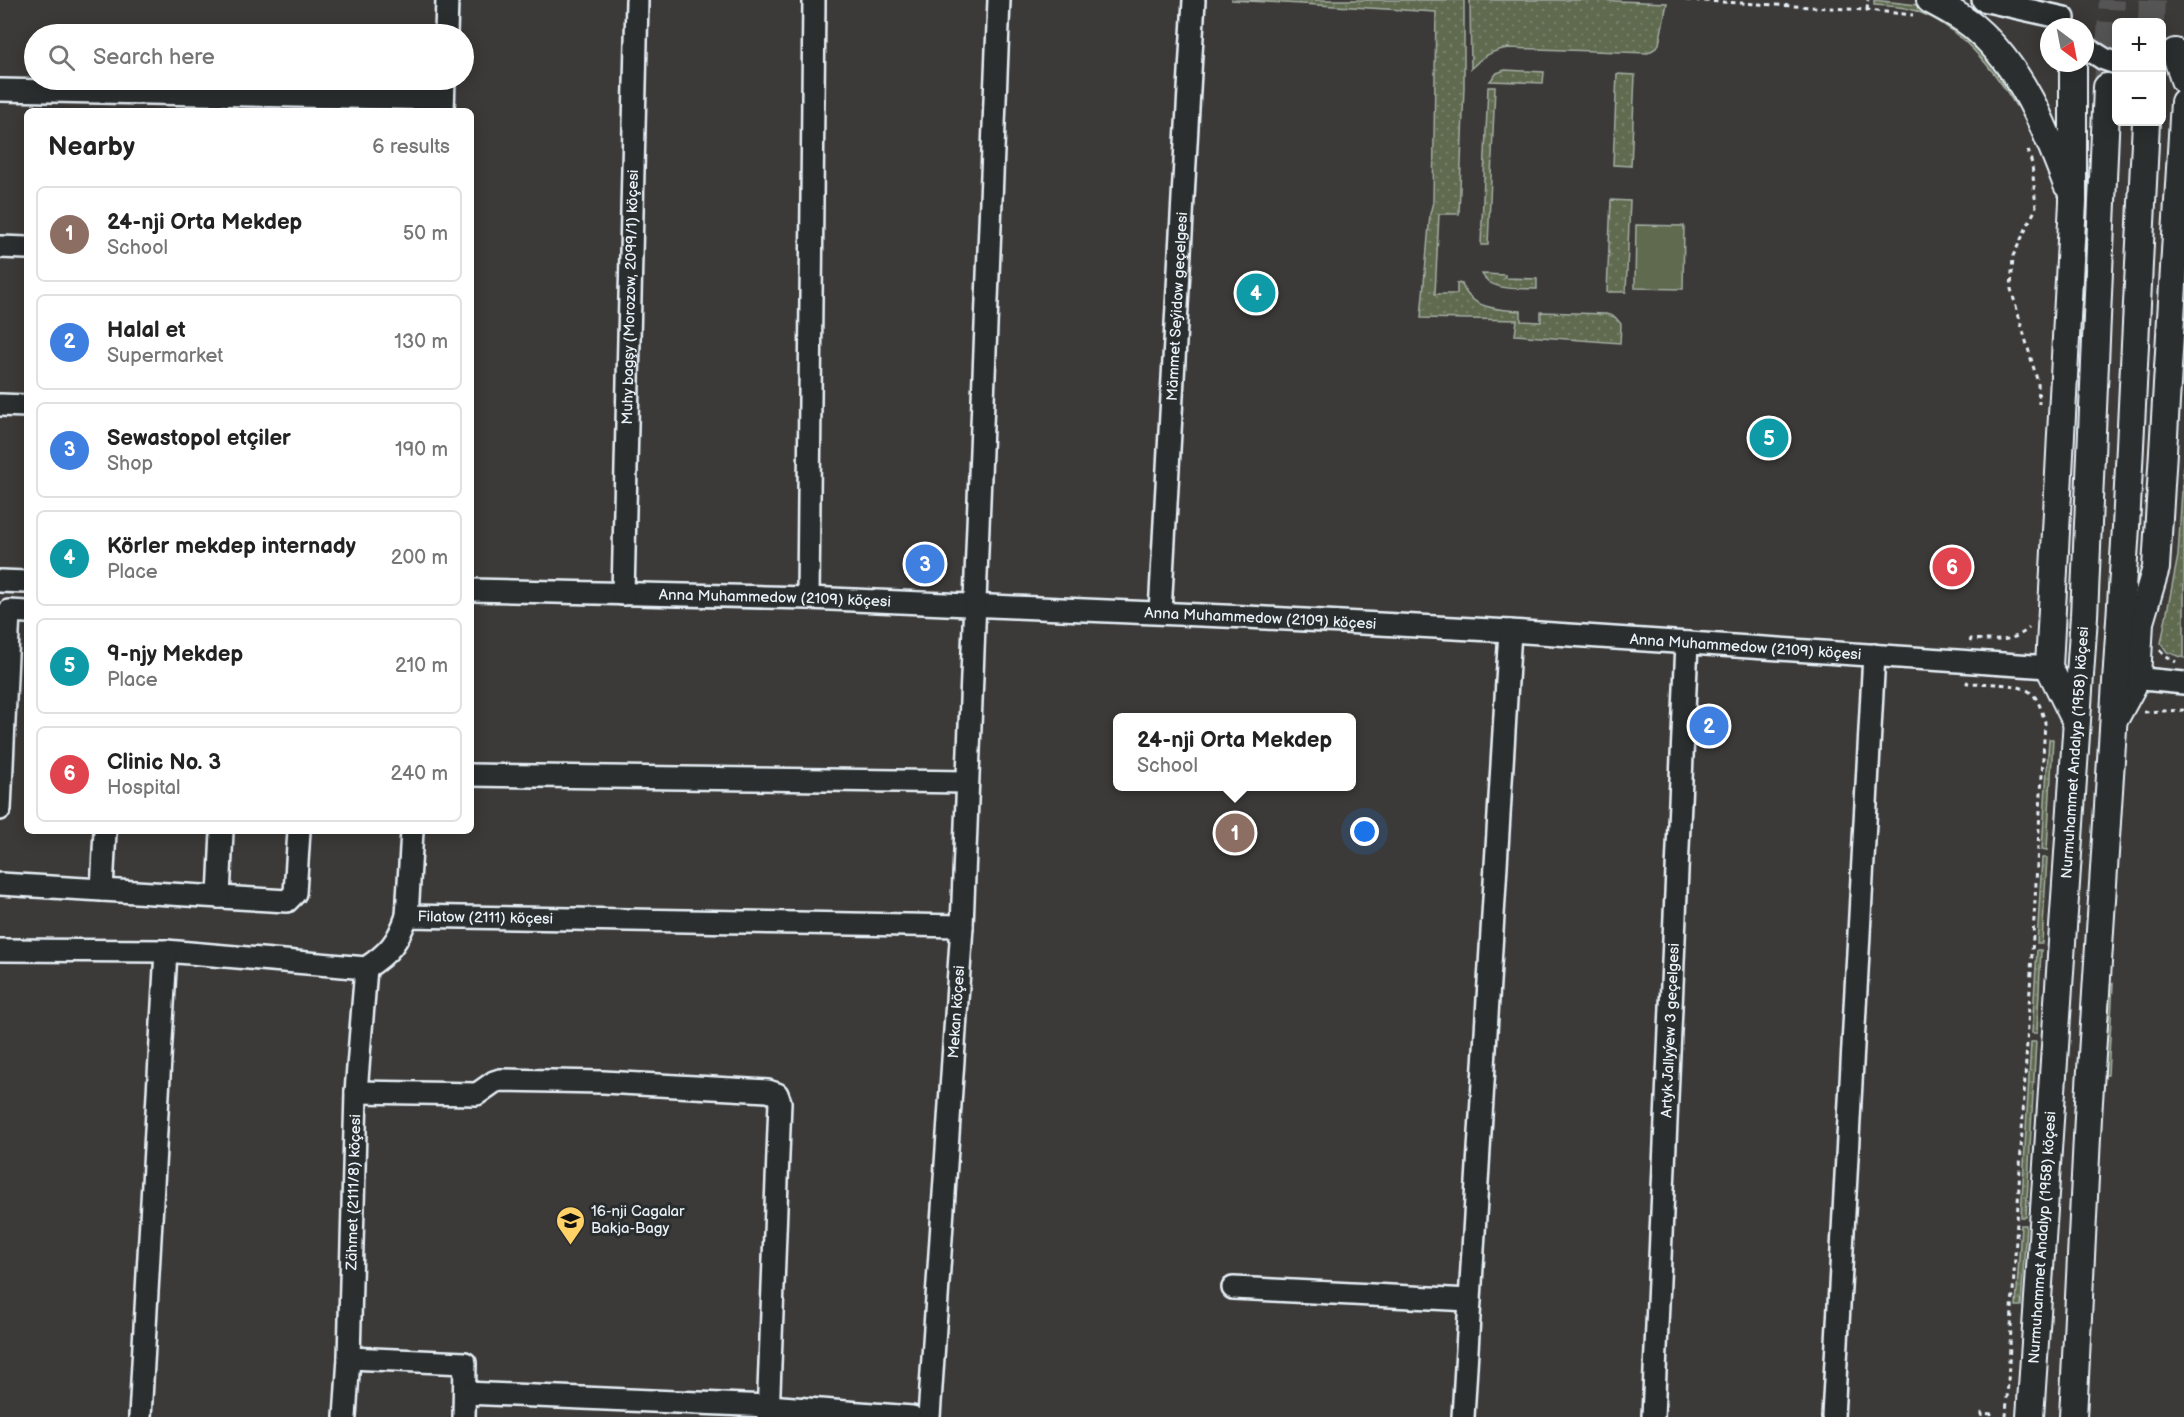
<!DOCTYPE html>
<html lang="en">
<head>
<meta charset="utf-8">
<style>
  :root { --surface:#fff; --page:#f2f2f2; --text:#222; --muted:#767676; --line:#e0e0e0; --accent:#0b8043 }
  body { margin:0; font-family:"Balsamiq Sans",sans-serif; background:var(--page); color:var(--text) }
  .controls { position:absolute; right:18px; top:18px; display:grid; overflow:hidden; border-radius:9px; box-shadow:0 3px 15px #0003 }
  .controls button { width:54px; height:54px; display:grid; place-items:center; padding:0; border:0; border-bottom:2px solid var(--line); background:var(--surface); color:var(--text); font:30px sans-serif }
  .compass { position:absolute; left:2040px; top:18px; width:54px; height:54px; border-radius:50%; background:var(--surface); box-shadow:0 3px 15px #0003; rotate:148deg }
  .you { position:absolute; left:1365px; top:832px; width:21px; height:21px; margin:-15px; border:4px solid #fff; border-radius:50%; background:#1a73e8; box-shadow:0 0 0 9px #1a73e833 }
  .badge { display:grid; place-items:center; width:39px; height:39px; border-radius:50%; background:var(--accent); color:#fff; font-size:20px; font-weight:700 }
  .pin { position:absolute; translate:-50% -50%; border:3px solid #fff; box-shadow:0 2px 6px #0006 }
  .popup { position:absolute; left:1113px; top:713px; width:243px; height:78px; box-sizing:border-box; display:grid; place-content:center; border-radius:9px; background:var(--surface); filter:drop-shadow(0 2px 4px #0005); font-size:20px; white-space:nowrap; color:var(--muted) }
  .popup b { font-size:22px; color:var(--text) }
  .popup::after { content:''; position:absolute; left:50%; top:100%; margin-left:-12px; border:12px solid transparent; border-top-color:var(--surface) }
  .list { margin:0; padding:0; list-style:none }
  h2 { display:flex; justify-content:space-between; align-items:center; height:78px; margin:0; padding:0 24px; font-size:26px }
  h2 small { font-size:20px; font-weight:400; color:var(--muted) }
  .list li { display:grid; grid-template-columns:39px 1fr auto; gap:18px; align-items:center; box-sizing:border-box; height:96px; margin:0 12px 12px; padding:0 12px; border:2px solid var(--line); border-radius:9px }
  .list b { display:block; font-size:22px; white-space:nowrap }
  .list p { margin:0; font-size:20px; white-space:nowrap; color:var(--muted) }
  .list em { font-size:20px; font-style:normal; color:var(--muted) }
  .icon { flex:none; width:33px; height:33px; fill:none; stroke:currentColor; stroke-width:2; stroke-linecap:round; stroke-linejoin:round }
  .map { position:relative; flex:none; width:2184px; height:1417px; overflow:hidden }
  .search { position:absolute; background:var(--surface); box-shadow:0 3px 15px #0003; left:24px; top:24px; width:450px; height:66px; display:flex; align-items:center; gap:15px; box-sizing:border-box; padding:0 21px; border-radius:33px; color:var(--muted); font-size:22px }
  .panel { position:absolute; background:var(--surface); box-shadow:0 3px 15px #0003; left:24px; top:108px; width:450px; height:726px; border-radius:9px }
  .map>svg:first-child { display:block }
  .green { fill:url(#green-dots); stroke:#a4aea4; stroke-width:1.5 }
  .pitch { fill:#606a50; stroke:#a4aea4; stroke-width:1.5 }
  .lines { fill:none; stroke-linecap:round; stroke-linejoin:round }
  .major-tunnel { stroke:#565555; stroke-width:26; stroke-dasharray:26 13; stroke-linecap:butt }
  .minor-casing { stroke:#e8f1f8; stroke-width:26 }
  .major-casing { stroke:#e8f1f8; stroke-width:30 }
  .path { stroke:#e8f1f8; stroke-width:3; stroke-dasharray:4.5 4.5; stroke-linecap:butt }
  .minor { stroke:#2a2d2e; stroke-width:21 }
  .major { stroke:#2a2d2e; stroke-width:26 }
  .labels { text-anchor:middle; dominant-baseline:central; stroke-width:6; stroke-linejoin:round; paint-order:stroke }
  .street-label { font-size:15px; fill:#e8f1f8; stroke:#2a2d2e }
  .poi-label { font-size:15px; fill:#e8f1f8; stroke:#2a2d2e; text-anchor:start }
</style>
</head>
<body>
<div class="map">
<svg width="2184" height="1417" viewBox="0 0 2184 1417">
  <defs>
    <pattern id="green-dots" width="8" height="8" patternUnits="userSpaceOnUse" patternTransform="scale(1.5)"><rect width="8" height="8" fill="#606a50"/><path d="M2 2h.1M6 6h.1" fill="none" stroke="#77806a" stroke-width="1.8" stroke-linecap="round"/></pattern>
  </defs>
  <rect width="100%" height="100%" fill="#3c3a38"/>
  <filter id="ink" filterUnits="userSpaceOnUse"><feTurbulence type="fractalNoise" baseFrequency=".0167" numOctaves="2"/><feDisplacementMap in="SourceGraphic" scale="12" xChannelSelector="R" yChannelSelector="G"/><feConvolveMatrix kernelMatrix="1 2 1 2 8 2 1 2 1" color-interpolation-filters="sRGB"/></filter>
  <g filter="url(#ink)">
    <!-- green -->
    <g class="green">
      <path d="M1231,0H1464V87L1459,214H1439L1435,294H1457V283L1462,284C1470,309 1500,310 1521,311V321L1541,322V312L1606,314L1615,317L1621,324L1620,343L1515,335L1517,320L1421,318L1430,214L1433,202L1436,12Z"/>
      <path d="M1470,0H1593L1667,3L1659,44L1656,48L1648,53L1508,48C1493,50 1481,57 1471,69Z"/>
      <path d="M1874,0L1917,5L1930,11L1965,35L1985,54L2021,103L2016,106C1994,69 1958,25 1916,11C1903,6 1888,6 1874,5Z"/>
      <polygon points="1505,70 1544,72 1543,83 1490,81 1497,73"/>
      <polygon points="1617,74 1635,75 1631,166 1613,165"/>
      <polygon points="1488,87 1495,87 1488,245 1481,245"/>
      <polygon points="1611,200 1630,201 1626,292 1607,292"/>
      <path d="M1482,274L1505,275V278L1537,279V289C1519,288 1491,292 1482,274Z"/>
      <polygon points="2184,458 2184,658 2167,652 2161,643 2178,556"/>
      <polygon points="2049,739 2053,739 2047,850 2042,849"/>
      <polygon points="2042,858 2047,858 2042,943 2037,943"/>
      <polygon points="2037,950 2041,950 2037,1033 2032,1033"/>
      <polygon points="2108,983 2113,983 2108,1075 2103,1075"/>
      <polygon points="2031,1042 2036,1042 2026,1217 2021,1217"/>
      <polygon points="2021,1225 2026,1225 2021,1306 2016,1306"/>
    </g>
    <!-- pitch -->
    <polygon class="pitch" points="1636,225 1684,226 1683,289 1635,288"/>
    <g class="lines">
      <!-- major-tunnel -->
      <g class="major-tunnel">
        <polyline points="2151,22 2152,0"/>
        <polyline points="2107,87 2112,0"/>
      </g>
      <defs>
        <g id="minor">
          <polyline points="1983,0 2064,18"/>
          <polyline points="446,34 447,0"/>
          <polyline points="2085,47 2104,59 2116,63"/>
          <polyline points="0,90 443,99"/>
          <polyline points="443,111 444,80"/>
          <polyline points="0,247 27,248"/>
          <polyline points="0,405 27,406"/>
          <polyline points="0,581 27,582"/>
          <path id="s1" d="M471,590L808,598L1247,617L1510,631L2049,667"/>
          <path id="s2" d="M623,594L637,0"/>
          <polyline points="808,598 814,0"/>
          <path id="s3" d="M1160,612L1194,0"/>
          <polyline points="2123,677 2184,683"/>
          <polyline points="471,775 967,782"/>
          <polyline points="0,809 9,611 27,612"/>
          <polyline points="0,884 287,901 295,893 299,831"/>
          <polyline points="102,890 105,831"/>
          <polyline points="219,897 222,831"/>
          <polyline points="407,916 412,831"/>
          <path id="s4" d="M0,950L166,951L366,968C389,953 398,942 407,916L962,926"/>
          <polyline points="356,1092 477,1094 494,1082 500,1080 603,1082 768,1091 777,1094 780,1102 768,1417"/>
          <polyline points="1233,1288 1470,1300"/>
          <polyline points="349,1358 465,1363 464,1417"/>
          <polyline points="465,1393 768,1406 912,1417"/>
          <polyline points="140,1417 166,951"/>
          <path id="s5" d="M345,1417L349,1358L356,1092L366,968"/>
          <path id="s6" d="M929,1417L962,926L999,0"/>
          <polyline points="1463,1417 1510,631"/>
          <path id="s7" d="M1653,1417L1687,643"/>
          <polyline points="1833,1417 1874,655"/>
        </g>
        <g id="major">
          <path d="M1930,0C1945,8 1961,16 1974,27C2022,68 2045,127 2067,185"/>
          <polyline points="2175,52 2184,80"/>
          <polyline points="2073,63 2073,202 2049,667 2076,722"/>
          <polyline points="2117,715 2137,678 2140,622 2156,568 2184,102"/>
          <path id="s8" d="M2030,1417L2084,616L2107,87"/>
          <polyline points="2073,1417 2088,1117 2126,527 2146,122"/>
        </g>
      </defs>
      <!-- minor casing -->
      <use href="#minor" class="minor-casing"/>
      <!-- major casing -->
      <use href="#major" class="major-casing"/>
      <!-- path -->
      <g class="path">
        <polyline points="1686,0 1867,10 1913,15"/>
        <polyline points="1867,10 1868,0"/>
        <polyline points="2028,150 2032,164 2036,208 2013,256 2011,289 2038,383 2039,404"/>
        <path d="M1970,642L1971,639C1993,640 2011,644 2029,628"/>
        <polyline points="2160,650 2165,655 2176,662"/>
        <path d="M1968,681L1967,683C1984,684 2016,682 2030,692C2039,698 2042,713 2045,722L2006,1417"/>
        <polyline points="2144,712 2184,710"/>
        <polyline points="1982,1417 1982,1413 1991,1414 1990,1417"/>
      </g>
      <!-- minor -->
      <use href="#minor" class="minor"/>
      <!-- major -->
      <use href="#major" class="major"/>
    </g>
  </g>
  <!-- icons -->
  <defs>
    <symbol id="school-pin" viewBox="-11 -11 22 30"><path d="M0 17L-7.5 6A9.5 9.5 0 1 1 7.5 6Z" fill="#ffd166" stroke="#2a2d2e"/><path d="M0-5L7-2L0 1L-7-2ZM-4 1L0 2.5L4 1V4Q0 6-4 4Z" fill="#111"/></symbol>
  </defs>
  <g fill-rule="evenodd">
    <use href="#school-pin" x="554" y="1204" width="33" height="45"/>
  </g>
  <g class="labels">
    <!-- street labels -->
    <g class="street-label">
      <text stroke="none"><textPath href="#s2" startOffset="297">Muhy bagşy (Morozow, 2099/1) köçesi</textPath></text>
      <text stroke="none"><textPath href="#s3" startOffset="306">Mämmet Seýidow geçelgesi</textPath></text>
      <text stroke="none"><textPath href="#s1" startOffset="304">Anna Muhammedow (2109) köçesi</textPath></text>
      <text stroke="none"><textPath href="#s1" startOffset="790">Anna Muhammedow (2109) köçesi</textPath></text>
      <text stroke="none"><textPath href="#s1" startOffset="1276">Anna Muhammedow (2109) köçesi</textPath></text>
      <text stroke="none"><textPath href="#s8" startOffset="666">Nurmuhammet Andalyp (1958) köçesi</textPath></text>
      <text stroke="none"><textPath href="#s4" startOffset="513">Filatow (2111) köçesi</textPath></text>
      <text stroke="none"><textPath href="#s6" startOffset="406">Mekan köçesi</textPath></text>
      <text stroke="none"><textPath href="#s7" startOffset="387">Artyk Jallyýew 3 geçelgesi</textPath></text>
      <text stroke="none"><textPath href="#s5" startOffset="225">Zähmet (2111/8) köçesi</textPath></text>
      <text stroke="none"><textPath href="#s8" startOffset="180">Nurmuhammet Andalyp (1958) köçesi</textPath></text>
    </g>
    <!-- poi labels -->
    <g class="poi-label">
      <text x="591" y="1211">16-nji Cagalar<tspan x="591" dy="17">Bakja-Bagy</tspan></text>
    </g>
  </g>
</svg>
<div class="controls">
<button>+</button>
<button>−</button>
</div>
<svg class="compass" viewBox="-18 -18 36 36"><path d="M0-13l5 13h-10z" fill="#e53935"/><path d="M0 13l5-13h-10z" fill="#767676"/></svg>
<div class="you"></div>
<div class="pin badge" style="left:1235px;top:833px;background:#8d6e63">1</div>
<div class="popup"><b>24-nji Orta Mekdep</b>School</div>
<div class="pin badge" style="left:1709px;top:726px;background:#3f7fe0">2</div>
<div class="pin badge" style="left:925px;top:564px;background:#3f7fe0">3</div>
<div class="pin badge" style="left:1256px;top:293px;background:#0f9aa8">4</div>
<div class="pin badge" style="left:1769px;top:438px;background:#0f9aa8">5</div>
<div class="pin badge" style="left:1952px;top:567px;background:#e0444e">6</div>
<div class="search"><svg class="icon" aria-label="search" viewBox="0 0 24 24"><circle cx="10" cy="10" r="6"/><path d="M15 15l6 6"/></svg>Search here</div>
<section class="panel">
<h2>Nearby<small>6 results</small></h2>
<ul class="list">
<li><span class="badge" style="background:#8d6e63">1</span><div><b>24-nji Orta Mekdep</b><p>School</p></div><em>50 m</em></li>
<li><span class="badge" style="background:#3f7fe0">2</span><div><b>Halal et</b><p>Supermarket</p></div><em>130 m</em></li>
<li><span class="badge" style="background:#3f7fe0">3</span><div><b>Sewastopol etçiler</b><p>Shop</p></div><em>190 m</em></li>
<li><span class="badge" style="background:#0f9aa8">4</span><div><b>Körler mekdep internady</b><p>Place</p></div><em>200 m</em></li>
<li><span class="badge" style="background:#0f9aa8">5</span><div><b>9-njy Mekdep</b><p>Place</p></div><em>210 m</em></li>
<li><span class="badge" style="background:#e0444e">6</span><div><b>Clinic No. 3</b><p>Hospital</p></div><em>240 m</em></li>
</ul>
</section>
</div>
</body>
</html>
